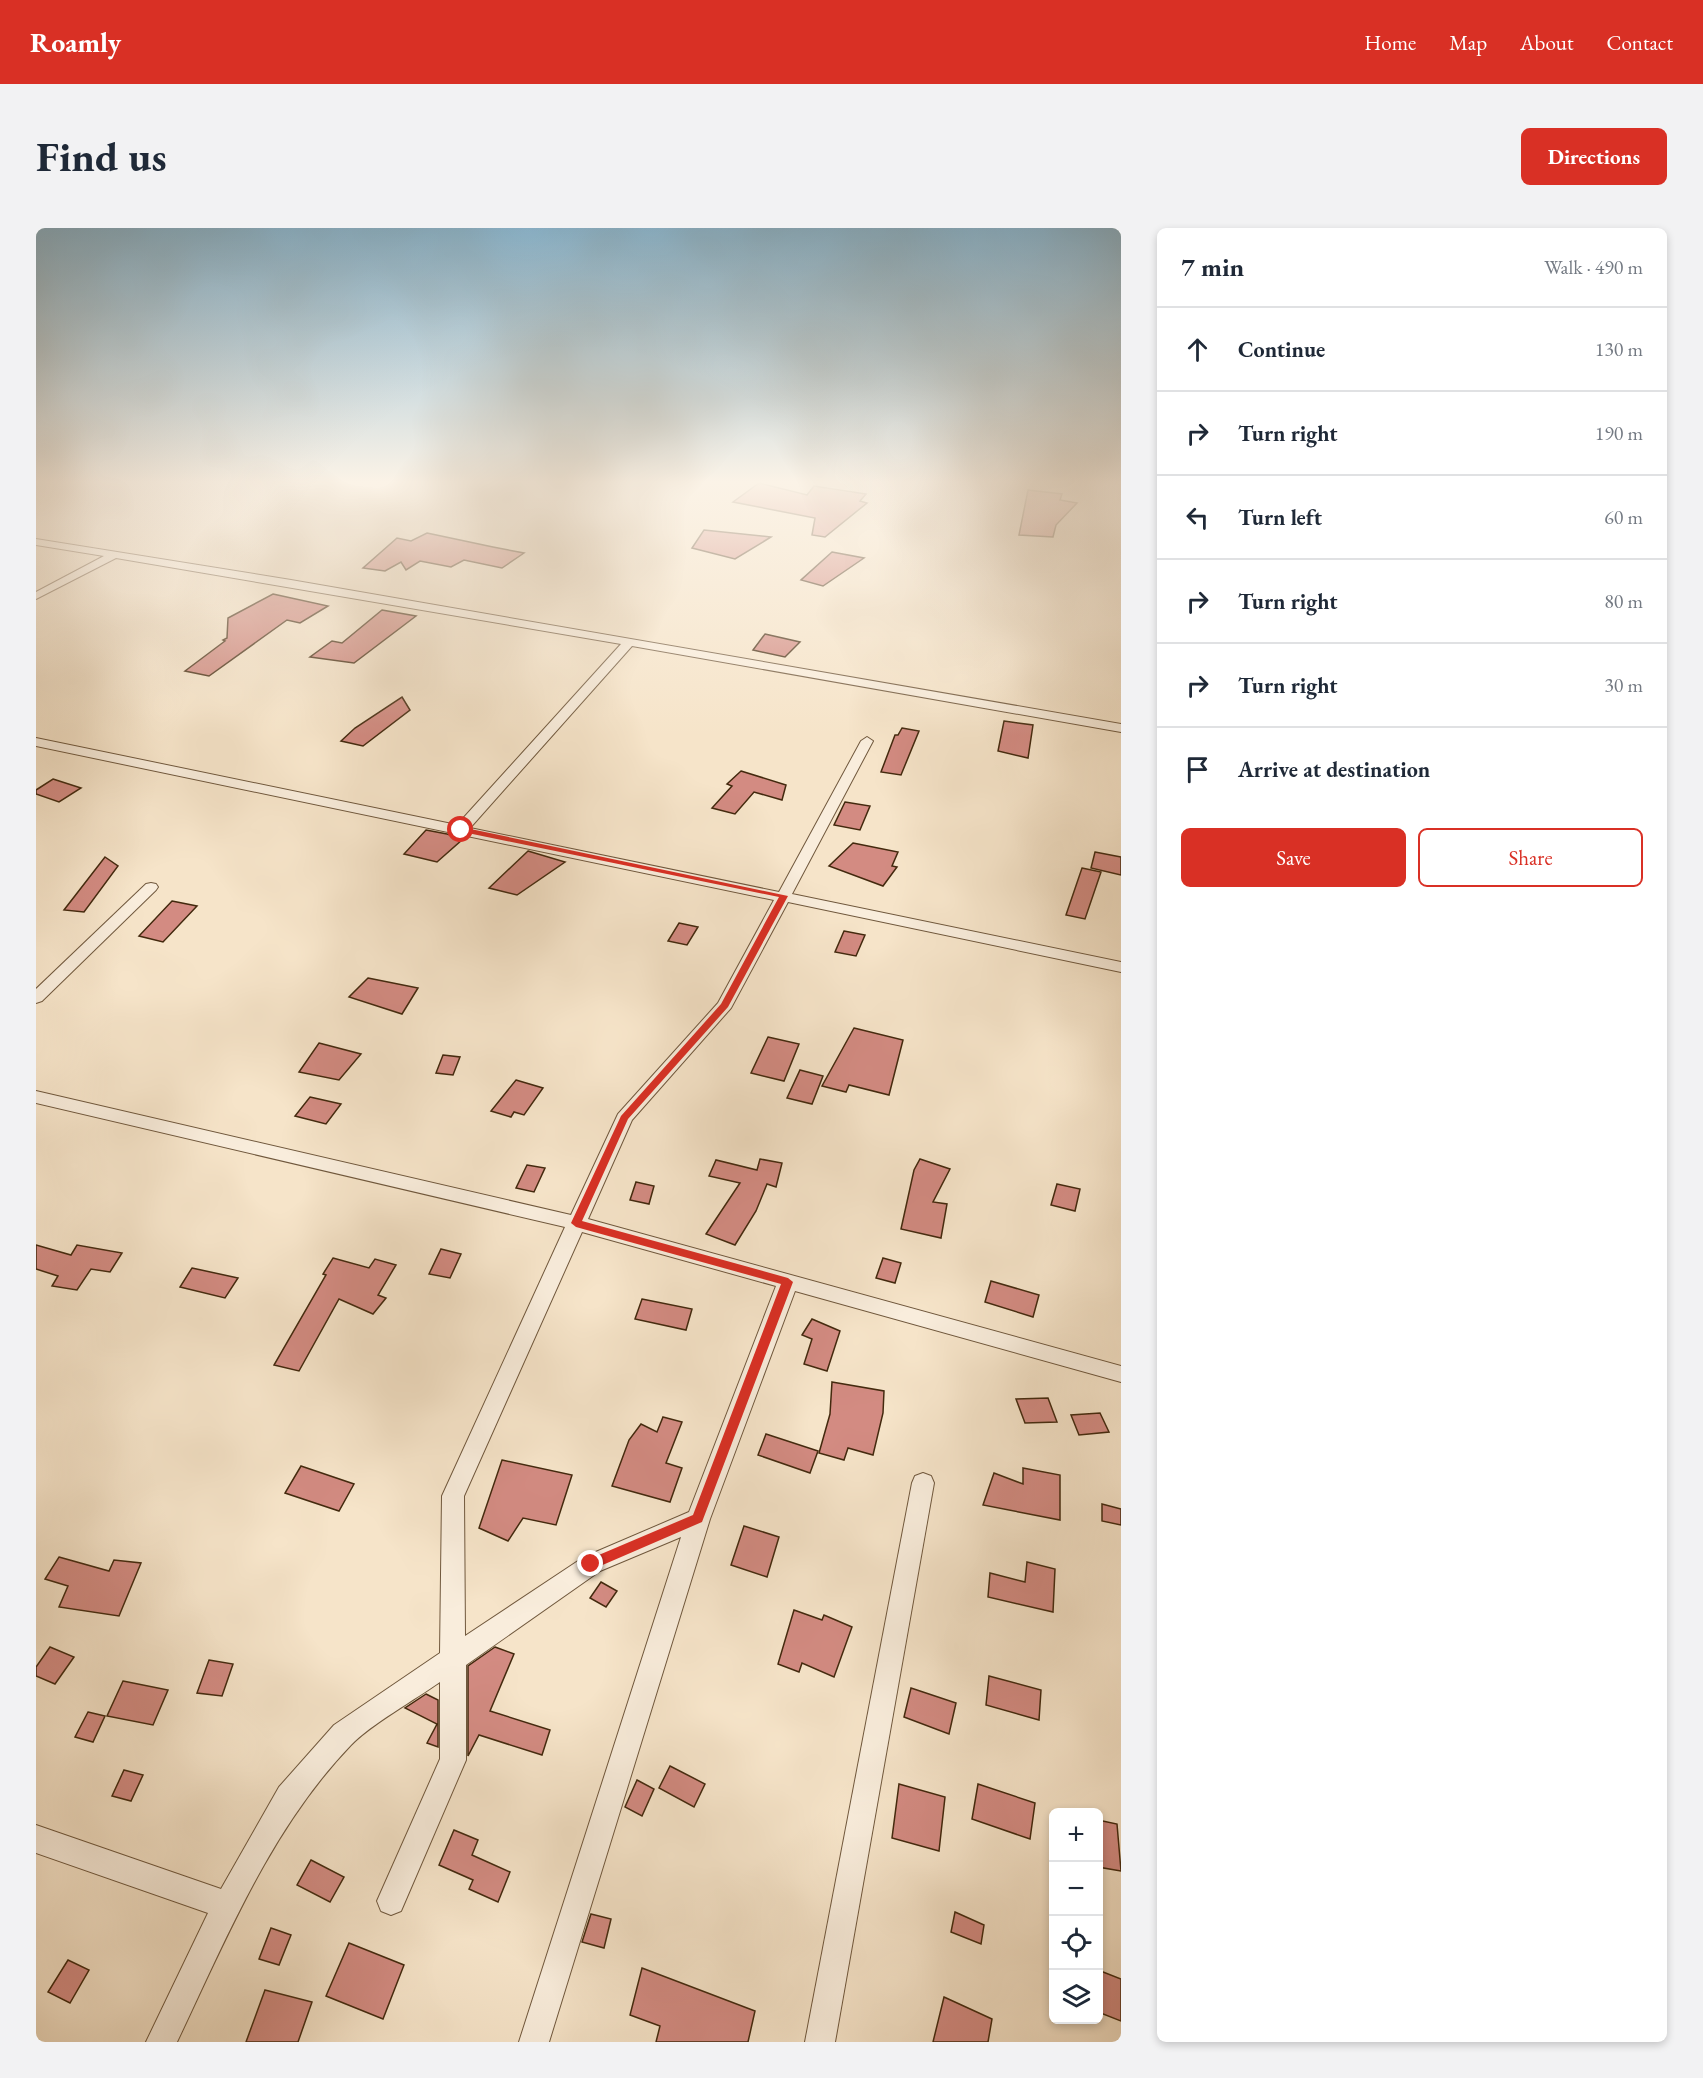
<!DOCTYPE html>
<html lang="en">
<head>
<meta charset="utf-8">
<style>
  :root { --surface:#fff; --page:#f2f2f3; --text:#1f2937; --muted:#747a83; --line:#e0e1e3; --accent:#d93025 }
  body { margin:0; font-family:"EB Garamond",serif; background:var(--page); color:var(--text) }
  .controls { position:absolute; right:18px; bottom:18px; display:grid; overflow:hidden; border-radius:9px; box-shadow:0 3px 9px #0003 }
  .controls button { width:54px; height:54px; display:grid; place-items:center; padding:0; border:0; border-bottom:2px solid var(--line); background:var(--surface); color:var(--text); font:30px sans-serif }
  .stop { position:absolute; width:18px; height:18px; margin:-14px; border:4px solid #d93025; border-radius:50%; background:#fff }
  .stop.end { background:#d93025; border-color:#fff; box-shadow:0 2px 6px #0008 }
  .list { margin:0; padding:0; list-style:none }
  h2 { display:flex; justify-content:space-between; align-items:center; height:78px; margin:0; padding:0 24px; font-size:26px }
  h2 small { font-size:20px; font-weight:400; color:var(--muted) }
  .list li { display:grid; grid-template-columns:39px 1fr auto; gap:18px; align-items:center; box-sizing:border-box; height:84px; padding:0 24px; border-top:2px solid var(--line) }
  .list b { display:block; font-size:22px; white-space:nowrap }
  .list em { font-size:20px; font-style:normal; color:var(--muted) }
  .actions { display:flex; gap:12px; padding:18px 24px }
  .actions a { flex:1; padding:14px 0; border:2px solid var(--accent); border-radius:9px; text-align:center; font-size:21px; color:var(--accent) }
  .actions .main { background:var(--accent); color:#fff }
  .icon { flex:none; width:33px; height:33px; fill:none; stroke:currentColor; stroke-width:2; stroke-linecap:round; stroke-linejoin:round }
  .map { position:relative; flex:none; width:1085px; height:1814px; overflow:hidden; border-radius:9px }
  header { display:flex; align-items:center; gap:36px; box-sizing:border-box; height:84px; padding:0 30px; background:var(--accent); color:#fff }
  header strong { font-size:28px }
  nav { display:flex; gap:33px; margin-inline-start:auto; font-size:21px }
  .intro { display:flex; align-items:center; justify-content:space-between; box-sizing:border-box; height:144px; padding:0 36px }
  h1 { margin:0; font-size:42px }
  .button { padding:15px 27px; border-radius:9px; background:var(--accent); color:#fff; font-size:21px; font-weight:700 }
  main { display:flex; gap:36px; padding:0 36px }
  aside { flex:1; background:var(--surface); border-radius:9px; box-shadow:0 3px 9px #0003 }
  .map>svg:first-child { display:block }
  .building { fill:#d38b82; stroke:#43290e; stroke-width:1.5 }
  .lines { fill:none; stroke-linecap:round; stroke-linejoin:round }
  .minor-casing { stroke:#70583d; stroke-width:2 }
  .minor { fill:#f9eddc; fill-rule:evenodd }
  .route { fill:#d93025 }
</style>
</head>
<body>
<header>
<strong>Roamly</strong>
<nav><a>Home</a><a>Map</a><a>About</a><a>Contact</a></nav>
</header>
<div class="intro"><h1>Find us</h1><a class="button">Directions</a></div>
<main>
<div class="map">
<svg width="1085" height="1814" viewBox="0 0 1085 1814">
  <rect width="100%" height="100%" fill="#f6e4c9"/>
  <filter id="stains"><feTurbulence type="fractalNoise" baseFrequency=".00333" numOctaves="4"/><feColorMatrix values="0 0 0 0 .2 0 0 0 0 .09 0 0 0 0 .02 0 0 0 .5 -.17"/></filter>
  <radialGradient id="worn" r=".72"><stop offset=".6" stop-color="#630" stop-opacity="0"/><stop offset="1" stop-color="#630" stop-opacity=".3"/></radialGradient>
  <!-- building -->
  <g class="building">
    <polygon points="723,255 771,267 778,258 830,266 824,273 831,275 789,309 776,307 779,290 697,274"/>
    <polygon points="992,262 1026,266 1024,272 1041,275 1020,297 1017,309 983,307"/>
    <polygon points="668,302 735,309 699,331 656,320"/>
    <polygon points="391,305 457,319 488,325 466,340 428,332 415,339 384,333 370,342 365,334 349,343 327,340 361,310 375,313"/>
    <polygon points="796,324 828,330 787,358 765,352"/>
    <polygon points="237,366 292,378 264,395 251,392 173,448 149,443 189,413 187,412 191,410 192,390"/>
    <polygon points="346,382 380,388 318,435 274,429 296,413 306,415"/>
    <polygon points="729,406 764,414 749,429 717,422"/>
    <polygon points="366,469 374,482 327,518 305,513 319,500"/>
    <polygon points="968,493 997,497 992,530 962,523"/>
    <polygon points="866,500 883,503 865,547 845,544 859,507 862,507"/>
    <polygon points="705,543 750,557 746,572 718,564 699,586 676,580 696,558 691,556"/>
    <polygon points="17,551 45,560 23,574 0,566 0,562"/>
    <polygon points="809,574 834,578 824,602 798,597"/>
    <polygon points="390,602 411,606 427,611 401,634 368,626"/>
    <polygon points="817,615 862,624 856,638 861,639 847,658 793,638"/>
    <polygon points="492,623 529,634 481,667 453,660"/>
    <polygon points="1059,624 1085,629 1085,647 1055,640"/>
    <polygon points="69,629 82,638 48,684 28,682"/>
    <polygon points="1046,640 1065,644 1049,691 1030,687"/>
    <polygon points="136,673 161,678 127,714 103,708"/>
    <polygon points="643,695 662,699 651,717 632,713"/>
    <polygon points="808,703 829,707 820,728 799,724"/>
    <polygon points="332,750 382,760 366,786 313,769"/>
    <polygon points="818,800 867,812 853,867 813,857 810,864 786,858"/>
    <polygon points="732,809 763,816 748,853 715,845"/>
    <polygon points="283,815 325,826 303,852 263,844"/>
    <polygon points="407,827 424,829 417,847 400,845"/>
    <polygon points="764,842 787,848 776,876 751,870"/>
    <polygon points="480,852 507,860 488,887 478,884 475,889 455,883"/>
    <polygon points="274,869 305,876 290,896 259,888"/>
    <polygon points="724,931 746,935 740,959 731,956 720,983 699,1017 670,1006 704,955 673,948 680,932 721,942"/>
    <polygon points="884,931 914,941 897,974 911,976 905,1010 865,1001 878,942"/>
    <polygon points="491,937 509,940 498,964 480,960"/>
    <polygon points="600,954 618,958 613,976 594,972"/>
    <polygon points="1021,956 1044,961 1039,983 1015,977"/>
    <polygon points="0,1017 35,1027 41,1017 86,1025 74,1044 55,1041 41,1062 16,1058 22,1048 0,1041"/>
    <polygon points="405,1021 425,1026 414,1050 393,1046"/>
    <polygon points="297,1030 333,1040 339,1031 360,1037 342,1067 350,1070 337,1086 303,1071 263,1143 238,1137 290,1047 287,1046"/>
    <polygon points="847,1030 865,1035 859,1055 840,1050"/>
    <polygon points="156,1040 202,1050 189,1070 144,1059"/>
    <polygon points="955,1053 1003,1067 997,1089 949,1074"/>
    <polygon points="606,1071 656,1081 650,1102 599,1091"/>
    <polygon points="776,1091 804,1103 791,1143 768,1136 776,1111 766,1107"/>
    <polygon points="796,1154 848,1163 847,1185 837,1227 812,1220 808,1232 783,1225 794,1186"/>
    <polygon points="1012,1170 1021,1194 989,1195 980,1171"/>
    <polygon points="1064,1185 1073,1204 1043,1207 1035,1187"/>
    <polygon points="627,1189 646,1194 630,1235 646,1240 634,1274 576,1258 593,1212 605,1196 621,1204"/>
    <polygon points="730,1206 782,1223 774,1245 722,1227"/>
    <polygon points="466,1232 536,1247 520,1297 487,1290 472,1313 443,1300"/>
    <polygon points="265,1238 318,1256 303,1283 249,1265"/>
    <polygon points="987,1240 1024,1247 1024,1292 947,1277 958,1245 987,1256"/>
    <polygon points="1066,1276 1085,1281 1085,1297 1066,1293"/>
    <polygon points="708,1298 743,1309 731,1349 695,1337"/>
    <polygon points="23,1329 73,1343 78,1332 105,1335 83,1388 23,1379 32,1358 9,1351"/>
    <polygon points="991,1334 1019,1341 1017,1384 952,1369 954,1345 989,1354"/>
    <polygon points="565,1354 581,1363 570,1379 554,1370"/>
    <polygon points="758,1382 786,1392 788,1387 816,1399 798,1449 766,1435 763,1444 742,1436"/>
    <polygon points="14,1419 38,1429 19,1456 0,1448 0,1439"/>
    <polygon points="459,1419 478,1426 454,1483 514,1502 506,1527 443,1507 432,1528 432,1438"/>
    <polygon points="173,1432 197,1436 186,1468 161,1465"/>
    <polygon points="953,1448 1005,1462 1003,1492 950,1477"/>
    <polygon points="87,1453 132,1462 117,1497 71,1488"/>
    <polygon points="875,1460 920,1475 913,1506 868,1489"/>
    <polygon points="390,1466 402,1472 402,1519 391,1515 401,1496 369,1480"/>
    <polygon points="52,1484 69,1488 57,1514 39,1509"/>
    <polygon points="634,1538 669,1556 658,1579 623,1560"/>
    <polygon points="88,1542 107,1547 95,1573 76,1568"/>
    <polygon points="601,1552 618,1561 606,1588 589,1579"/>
    <polygon points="863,1556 909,1569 903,1623 856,1610"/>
    <polygon points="942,1556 999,1575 994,1611 936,1591"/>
    <polygon points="1062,1592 1081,1596 1085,1643 1062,1639"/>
    <polygon points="418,1602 442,1612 436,1627 474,1644 462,1674 433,1661 437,1652 403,1637"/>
    <polygon points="275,1632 308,1649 294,1674 261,1657"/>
    <polygon points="919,1684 948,1697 945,1716 915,1704"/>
    <polygon points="555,1686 575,1691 568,1720 546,1714"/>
    <polygon points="235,1700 255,1707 243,1737 223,1731"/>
    <polygon points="313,1715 368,1737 347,1791 290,1768"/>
    <polygon points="32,1732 53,1742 34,1775 12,1764"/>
    <polygon points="606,1740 719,1783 712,1814 620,1814 624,1798 594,1787"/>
    <polygon points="1062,1742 1085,1751 1085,1793 1062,1784"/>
    <polygon points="229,1762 276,1774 262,1814 210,1814"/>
    <polygon points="908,1769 956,1791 952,1814 897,1814"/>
  </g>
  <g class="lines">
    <defs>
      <g id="minor">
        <path d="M0,311L255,352L1085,496V504L596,418L434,600L743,664L825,513L831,509L837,513L756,666L1085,734V744L752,674L695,780L596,892L552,991L1085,1138V1154L759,1063L674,1291L513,1814H483L645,1309L564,1343L430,1437V1532L365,1683L355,1687L345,1683L341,1673L404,1531V1454C380,1471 334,1497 315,1517C235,1600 190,1711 141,1814H110L172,1685L0,1625V1597L185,1661L243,1559L298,1497L404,1425L406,1268L529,999L0,875V863L535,987L582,886L682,775L738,672L0,518V510L421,597L585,416L80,330L0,371V364L68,328L0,317ZM546,1004L740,1058L653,1284L548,1329L429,1408L428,1268Z"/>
        <polygon points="115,655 120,656 122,659 120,662 6,773 0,775 0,761 110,656"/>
        <polygon points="887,1245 895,1248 898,1255 799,1814 769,1814 876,1255 879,1248"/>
      </g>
    </defs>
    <!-- minor casing -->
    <use href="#minor" class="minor-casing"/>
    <!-- minor -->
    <use href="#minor" class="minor"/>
  </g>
  <!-- sky -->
  <linearGradient id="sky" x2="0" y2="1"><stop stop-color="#8ab8d3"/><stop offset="0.5" stop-color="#fbf3e7"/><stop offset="1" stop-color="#fbf3e7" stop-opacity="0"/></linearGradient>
  <rect width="1085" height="508" fill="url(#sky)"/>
  <!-- route -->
  <polygon class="route" points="425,599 752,668 692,779 592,891 546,993 752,1050 757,1054 666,1294 555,1342 551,1340 551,1332 657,1287 745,1056 540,999 535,995 585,888 685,776 743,669 422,603"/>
  <rect width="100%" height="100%" filter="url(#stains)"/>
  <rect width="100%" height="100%" fill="url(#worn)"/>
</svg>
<div class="controls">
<button>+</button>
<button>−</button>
<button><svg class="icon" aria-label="locate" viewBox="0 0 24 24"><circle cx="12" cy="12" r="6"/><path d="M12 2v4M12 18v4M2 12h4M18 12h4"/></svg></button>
<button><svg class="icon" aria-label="layers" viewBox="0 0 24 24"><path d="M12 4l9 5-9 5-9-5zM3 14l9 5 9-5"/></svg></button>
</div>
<div class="stop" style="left:425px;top:602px"></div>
<div class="stop end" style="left:555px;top:1336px"></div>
</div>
<aside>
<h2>7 min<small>Walk · 490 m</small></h2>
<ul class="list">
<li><svg class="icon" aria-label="ahead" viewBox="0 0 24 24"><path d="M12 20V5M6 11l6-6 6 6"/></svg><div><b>Continue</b></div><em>130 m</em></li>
<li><svg class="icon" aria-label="right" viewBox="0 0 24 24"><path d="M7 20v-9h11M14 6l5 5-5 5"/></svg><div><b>Turn right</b></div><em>190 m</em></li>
<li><svg class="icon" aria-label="left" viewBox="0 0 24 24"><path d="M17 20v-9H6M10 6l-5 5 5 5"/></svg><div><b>Turn left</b></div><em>60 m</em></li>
<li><svg class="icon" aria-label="right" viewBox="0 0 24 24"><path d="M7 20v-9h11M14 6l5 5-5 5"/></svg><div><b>Turn right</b></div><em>80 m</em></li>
<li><svg class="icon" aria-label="right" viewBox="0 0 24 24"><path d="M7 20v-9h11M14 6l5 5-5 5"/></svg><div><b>Turn right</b></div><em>30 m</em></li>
<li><svg class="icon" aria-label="arrive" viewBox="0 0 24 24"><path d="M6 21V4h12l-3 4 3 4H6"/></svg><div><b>Arrive at destination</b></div></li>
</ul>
<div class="actions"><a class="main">Save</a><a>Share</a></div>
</aside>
</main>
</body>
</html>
